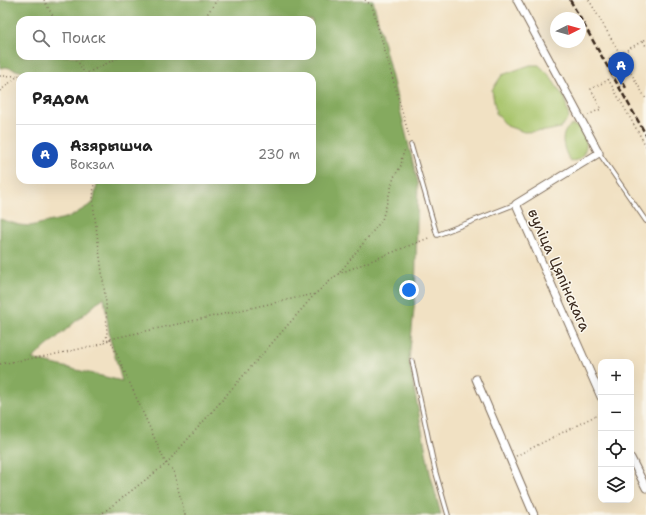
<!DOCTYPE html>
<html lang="ru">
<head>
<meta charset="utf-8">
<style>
  :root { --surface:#fff; --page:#f6f6f6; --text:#222; --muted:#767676; --line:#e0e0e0; --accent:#c8321e }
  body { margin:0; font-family:"Shantell Sans",sans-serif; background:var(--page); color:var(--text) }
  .controls { position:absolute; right:12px; bottom:12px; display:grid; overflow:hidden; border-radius:8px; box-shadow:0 4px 16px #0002 }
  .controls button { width:36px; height:36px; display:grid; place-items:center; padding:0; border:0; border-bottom:1px solid var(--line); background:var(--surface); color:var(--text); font:20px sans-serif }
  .compass { position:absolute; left:550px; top:12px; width:36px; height:36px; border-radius:50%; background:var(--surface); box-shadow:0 4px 16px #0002; rotate:84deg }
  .you { position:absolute; left:409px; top:290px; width:14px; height:14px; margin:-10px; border:3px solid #fff; border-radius:50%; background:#1a73e8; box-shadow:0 0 0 6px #1a73e833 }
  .badge { display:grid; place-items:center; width:26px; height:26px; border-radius:50%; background:var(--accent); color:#fff; font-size:13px; font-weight:700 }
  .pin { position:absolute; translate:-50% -33px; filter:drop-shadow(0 1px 2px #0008) }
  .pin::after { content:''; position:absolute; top:21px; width:14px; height:12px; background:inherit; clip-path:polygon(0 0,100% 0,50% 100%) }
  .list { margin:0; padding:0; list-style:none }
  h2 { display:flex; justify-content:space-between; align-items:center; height:52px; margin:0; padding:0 16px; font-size:17px }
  h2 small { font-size:13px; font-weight:400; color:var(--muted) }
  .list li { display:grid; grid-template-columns:26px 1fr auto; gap:12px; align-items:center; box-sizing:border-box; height:60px; padding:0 16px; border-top:1px solid var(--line) }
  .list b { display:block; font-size:15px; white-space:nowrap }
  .list p { margin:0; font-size:13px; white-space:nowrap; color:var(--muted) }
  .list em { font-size:13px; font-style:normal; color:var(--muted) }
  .icon { flex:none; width:22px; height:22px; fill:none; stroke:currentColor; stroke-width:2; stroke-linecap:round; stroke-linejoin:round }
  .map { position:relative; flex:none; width:646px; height:515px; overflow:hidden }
  .search { position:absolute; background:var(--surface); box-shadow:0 4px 16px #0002; left:16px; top:16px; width:300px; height:44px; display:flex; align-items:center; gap:10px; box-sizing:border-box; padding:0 14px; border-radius:12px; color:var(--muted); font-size:15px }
  .panel { position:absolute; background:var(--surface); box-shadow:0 4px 16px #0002; left:16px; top:72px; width:300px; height:112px; border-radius:12px }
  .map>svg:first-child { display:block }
  .green { fill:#a7c46b; stroke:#717744 }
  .forest { fill:#85aa5f; stroke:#606a3e; fill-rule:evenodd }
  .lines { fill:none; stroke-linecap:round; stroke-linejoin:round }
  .service-casing { stroke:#7b6a58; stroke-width:5.5 }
  .minor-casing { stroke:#7b6a58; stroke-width:9 }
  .path { stroke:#7b6a58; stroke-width:1.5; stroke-dasharray:1 3; stroke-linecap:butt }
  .service { stroke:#fff; stroke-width:3.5 }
  .minor { stroke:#fff; stroke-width:7 }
  .rail { stroke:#3b2a1e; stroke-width:2.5; stroke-dasharray:6 3; stroke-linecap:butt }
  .labels { text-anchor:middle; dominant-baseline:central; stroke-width:3; stroke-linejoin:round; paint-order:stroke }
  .street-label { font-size:15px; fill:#3b2a1e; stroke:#fbf7ec }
</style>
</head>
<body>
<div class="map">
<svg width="646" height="515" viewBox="0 0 646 515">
  <rect width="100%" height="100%" fill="#fbf7ec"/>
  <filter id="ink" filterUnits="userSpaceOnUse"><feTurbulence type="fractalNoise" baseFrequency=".025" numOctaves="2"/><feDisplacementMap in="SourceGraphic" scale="8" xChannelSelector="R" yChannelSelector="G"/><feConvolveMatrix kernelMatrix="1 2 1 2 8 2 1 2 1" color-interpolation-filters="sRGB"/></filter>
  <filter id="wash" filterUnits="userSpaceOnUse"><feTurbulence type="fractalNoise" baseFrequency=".012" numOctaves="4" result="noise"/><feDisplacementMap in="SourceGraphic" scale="16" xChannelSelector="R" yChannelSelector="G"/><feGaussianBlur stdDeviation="0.9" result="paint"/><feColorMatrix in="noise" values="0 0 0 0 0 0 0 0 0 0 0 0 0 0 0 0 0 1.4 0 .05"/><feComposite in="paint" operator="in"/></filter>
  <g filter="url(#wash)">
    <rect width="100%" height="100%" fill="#f1e1c3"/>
    <!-- green -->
    <g class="green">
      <polygon points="530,65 539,65 549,75 565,99 569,118 560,128 546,131 524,132 507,126 496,113 492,90 502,75"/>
      <path d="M572,125L579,127C588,141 589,145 580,159L571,162C564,152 557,133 572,125Z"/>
    </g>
    <!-- forest -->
    <path class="forest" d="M0,0H373L418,183L415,298L409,361L430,473L441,515H0V219L19,225L30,226L70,217L93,203L98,180H312V76H37L6,67L0,68ZM20,20H312V56H20ZM104,297L110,339L122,381L32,359Z"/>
  </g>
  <g filter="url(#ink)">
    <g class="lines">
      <defs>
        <g id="service">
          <polyline points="411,145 437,235 516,204"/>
          <polyline points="599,153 646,221"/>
          <polyline points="412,361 435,470 448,515"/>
        </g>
        <g id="minor">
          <polyline points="517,0 599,153 516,204 601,397"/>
          <polyline points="476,379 534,515"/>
          <polyline points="631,458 646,488"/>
        </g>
      </defs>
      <!-- service casing -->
      <use href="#service" class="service-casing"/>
      <!-- minor casing -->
      <use href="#minor" class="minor-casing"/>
      <!-- path -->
      <g class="path">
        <polyline points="44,0 55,20"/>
        <polyline points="365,0 372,6 410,139"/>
        <polyline points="589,0 646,99"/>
        <polyline points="203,20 217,0"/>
        <polyline points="643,41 646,46"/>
        <polyline points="620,54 646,39"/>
        <polyline points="75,56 86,76"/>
        <polyline points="0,76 85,74 122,56"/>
        <polyline points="608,79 646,146"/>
        <polyline points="0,91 19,75"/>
        <polyline points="588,115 601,109 591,89 629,69"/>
        <polyline points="340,272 382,220 394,177 402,164 401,160 405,149 406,148"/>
        <polyline points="110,339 166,464 173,470 185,515"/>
        <polyline points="104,343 110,339 314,294"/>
        <polyline points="0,364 52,355 102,344 107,336 106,303 93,203 94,180"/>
        <polyline points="516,456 601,413"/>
        <polyline points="100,515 166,464 315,294 338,274 431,237"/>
      </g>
      <!-- service -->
      <use href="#service" class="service"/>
      <!-- minor -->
      <use href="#minor" class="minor"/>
      <!-- rail -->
      <g class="rail">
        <polyline points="570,0 646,135"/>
        <polyline points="610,59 626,88"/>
      </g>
    </g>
  </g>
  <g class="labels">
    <!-- street labels -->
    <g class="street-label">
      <text transform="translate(559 270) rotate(66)">вуліца Цяпінскага</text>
    </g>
  </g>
</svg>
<div class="controls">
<button>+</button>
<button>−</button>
<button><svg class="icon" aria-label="locate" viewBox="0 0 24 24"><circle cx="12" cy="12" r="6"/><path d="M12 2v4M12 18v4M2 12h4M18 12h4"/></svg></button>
<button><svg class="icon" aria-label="layers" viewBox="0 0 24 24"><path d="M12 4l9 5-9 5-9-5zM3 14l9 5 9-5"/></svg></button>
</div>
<svg class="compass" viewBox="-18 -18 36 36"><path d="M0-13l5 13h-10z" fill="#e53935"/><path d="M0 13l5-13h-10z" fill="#767676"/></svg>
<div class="you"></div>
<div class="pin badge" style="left:621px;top:85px;background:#1a4fb4">A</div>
<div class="search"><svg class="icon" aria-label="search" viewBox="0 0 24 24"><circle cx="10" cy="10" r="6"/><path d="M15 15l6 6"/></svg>Поиск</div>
<section class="panel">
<h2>Рядом<small></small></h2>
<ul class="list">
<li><span class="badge" style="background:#1a4fb4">A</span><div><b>Азярышча</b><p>Вокзал</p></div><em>230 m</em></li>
</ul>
</section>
</div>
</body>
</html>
